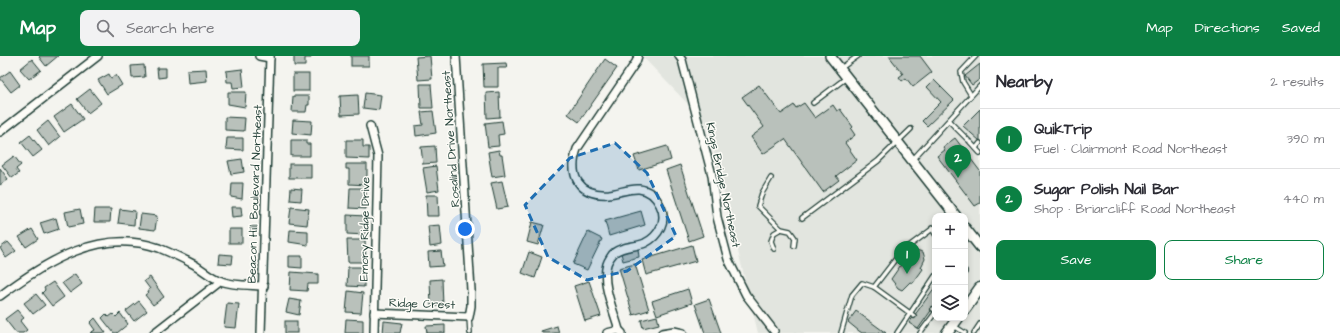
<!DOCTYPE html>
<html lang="en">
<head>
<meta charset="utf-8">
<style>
  :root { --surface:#fff; --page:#f2f2f3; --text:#2b2b33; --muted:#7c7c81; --line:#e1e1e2; --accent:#0b8043 }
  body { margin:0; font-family:"Architects Daughter",sans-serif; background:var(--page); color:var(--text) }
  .controls { position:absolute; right:12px; bottom:12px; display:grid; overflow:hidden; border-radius:8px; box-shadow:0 2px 6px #0003 }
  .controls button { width:36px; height:36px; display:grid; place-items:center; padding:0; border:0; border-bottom:1px solid var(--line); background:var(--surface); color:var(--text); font:20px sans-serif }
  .you { position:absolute; left:465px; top:173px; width:14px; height:14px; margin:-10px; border:3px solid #fff; border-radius:50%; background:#1a73e8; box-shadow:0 0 0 6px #1a73e833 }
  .badge { display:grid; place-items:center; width:26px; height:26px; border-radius:50%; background:var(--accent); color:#fff; font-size:13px; font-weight:700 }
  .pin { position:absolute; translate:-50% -33px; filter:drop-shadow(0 1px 2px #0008) }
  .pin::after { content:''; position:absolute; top:21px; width:14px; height:12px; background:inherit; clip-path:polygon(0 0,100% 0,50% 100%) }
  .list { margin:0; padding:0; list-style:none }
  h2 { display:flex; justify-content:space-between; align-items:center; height:52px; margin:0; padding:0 16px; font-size:17px }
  h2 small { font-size:13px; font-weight:400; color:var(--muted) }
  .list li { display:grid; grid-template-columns:26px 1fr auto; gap:12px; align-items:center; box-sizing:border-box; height:60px; padding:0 16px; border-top:1px solid var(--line) }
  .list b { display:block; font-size:15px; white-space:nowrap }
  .list p { margin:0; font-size:13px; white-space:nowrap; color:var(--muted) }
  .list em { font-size:13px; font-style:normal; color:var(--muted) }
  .actions { display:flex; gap:8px; padding:12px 16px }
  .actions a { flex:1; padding:9px 0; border:1px solid var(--accent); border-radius:8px; text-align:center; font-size:14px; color:var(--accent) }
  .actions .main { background:var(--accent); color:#fff }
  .icon { flex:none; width:22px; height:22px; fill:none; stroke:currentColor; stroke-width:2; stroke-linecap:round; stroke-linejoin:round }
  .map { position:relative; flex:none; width:980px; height:277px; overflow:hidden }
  header { display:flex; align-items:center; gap:24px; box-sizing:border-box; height:56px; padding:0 20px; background:var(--accent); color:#fff }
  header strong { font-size:19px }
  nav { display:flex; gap:22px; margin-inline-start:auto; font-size:14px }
  .search { width:280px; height:36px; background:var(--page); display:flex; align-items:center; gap:10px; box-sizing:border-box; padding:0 14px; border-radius:8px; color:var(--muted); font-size:15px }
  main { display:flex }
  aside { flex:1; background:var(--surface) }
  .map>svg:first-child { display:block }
  .built { fill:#e2e5df; fill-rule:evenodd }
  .building { fill:#b9c1bb; stroke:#1f3d34 }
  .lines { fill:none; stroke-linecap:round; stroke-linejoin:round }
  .service-casing { stroke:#1f3d34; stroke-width:6 }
  .minor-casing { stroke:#1f3d34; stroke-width:10 }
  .secondary-casing { stroke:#1f3d34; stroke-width:12 }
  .primary-casing { stroke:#1f3d34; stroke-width:13 }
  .service { stroke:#fdfcf7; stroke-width:3.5 }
  .minor { stroke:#fdfcf7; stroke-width:7 }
  .secondary { stroke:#fdfcf7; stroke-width:9 }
  .primary { stroke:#fdfcf7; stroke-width:10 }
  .marked { fill:#1f6fb2; fill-opacity:0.2; stroke:#1f6fb2; stroke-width:3; stroke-dasharray:8 5; stroke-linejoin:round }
  .labels { text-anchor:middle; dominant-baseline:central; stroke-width:3; stroke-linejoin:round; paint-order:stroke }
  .street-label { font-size:12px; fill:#1f3d34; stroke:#fdfcf7 }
</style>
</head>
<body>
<header>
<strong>Map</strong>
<div class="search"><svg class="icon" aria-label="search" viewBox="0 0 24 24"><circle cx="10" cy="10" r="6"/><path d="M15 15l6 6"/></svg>Search here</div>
<nav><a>Map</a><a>Directions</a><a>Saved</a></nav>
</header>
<main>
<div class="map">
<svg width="980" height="277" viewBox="0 0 980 277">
  <rect width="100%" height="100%" fill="#f4f4ef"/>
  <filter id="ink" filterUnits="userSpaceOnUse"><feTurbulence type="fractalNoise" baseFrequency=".025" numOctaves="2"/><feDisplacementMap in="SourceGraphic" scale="8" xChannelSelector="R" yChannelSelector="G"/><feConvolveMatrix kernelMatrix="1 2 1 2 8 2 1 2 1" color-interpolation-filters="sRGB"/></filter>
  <g filter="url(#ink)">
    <!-- built -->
    <path class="built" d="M642,0H980V277H758L707,68ZM935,160H965V262H935Z"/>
    <!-- building -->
    <g class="building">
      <polygon points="40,0 58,0 46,10 39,1"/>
      <polygon points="294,0 311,0 311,2 305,2 305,10 294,10"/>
      <rect x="351" y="0" width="18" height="10"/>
      <polygon points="430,0 432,23 418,24 416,1"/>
      <polygon points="889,0 920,0 932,16 913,31 906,22 902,25 899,21 903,18"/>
      <polygon points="32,3 41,14 29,23 20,13"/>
      <polygon points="605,3 617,12 579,66 568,58"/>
      <polygon points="506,7 507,12 498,12 498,31 484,31 483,8"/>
      <polygon points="980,8 980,23 972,29 965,20"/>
      <polygon points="144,9 145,21 132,22 131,10"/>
      <polygon points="157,12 166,12 166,21 158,22"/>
      <polygon points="206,13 207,25 188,27 187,14"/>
      <polygon points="242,13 244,31 233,32 232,26 227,26 226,15"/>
      <polygon points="10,15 20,29 11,36 0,22"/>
      <polygon points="109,18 111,22 116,19 122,29 107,38 98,24"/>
      <rect x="293" y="18" width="16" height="17"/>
      <polygon points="934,24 954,44 927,70 922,65 941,46 927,31"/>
      <polygon points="420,28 431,28 433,52 421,52"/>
      <polygon points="759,29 781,58 794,49 796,52 804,47 815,62 833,49 837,55 840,53 853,71 851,73 855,79 845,87 857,104 836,120 839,124 823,136 785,83 763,98 751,81 764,71 742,41"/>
      <polygon points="90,33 101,47 88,57 77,43"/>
      <polygon points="228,36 246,36 245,51 228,48"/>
      <polygon points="499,36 500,61 487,62 486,37"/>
      <polygon points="365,37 381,39 379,54 363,52"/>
      <polygon points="358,39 359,58 341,59 340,40"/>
      <polygon points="293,40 309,40 309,49 307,49 306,56 292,56"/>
      <polygon points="72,48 83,63 64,76 54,61"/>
      <polygon points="980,53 980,85 963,70"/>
      <polygon points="433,55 436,77 416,80 415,70 423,69 421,56"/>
      <polygon points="225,61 245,62 244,75 225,74"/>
      <polygon points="293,64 312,65 311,79 292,77"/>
      <polygon points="48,65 60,81 49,90 37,74"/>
      <polygon points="502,65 504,78 498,79 499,90 488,91 485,67"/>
      <polygon points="30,79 42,94 33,101 21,86"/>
      <polygon points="227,82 243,82 243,94 226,93"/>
      <polygon points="955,82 980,115 980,147 975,150 937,100 945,94 943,91"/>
      <polygon points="291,84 306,84 306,88 310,88 310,100 291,100"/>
      <polygon points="346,84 363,84 363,91 369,91 369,103 346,102"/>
      <polygon points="435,90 436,107 423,108 421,91"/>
      <polygon points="667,90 671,104 639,114 634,100"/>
      <polygon points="499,94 500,99 502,99 505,119 492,121 488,96"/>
      <polygon points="14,100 21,109 16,113 19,117 12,122 2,109"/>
      <polygon points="242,103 244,116 231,118 228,105"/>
      <rect x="289" y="108" width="22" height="14"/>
      <polygon points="346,108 367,108 367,129 349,128 349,113 346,113"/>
      <polygon points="680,109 703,180 689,185 666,114"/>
      <polygon points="436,110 439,134 427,136 423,112"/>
      <polygon points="0,112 8,123 0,129"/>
      <polygon points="502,125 508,151 497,153 491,127"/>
      <polygon points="232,127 243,127 242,143 231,141"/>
      <polygon points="291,132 302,133 301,145 290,144"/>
      <polygon points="350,132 366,132 366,153 349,152"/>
      <polygon points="426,139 438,139 439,160 427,160"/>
      <polygon points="231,151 241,151 242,160 232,161"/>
      <polygon points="291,151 309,153 307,169 289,167"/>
      <polygon points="80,153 83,168 68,171 65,156"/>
      <polygon points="95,153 111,153 110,166 94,166"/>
      <polygon points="120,153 135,155 134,169 118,167"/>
      <polygon points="641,155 645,169 609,180 605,165"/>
      <polygon points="141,158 157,160 155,174 139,172"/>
      <polygon points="347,159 366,160 365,179 347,178"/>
      <polygon points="56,162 59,173 44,178 40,167"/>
      <polygon points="532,166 544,169 538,189 527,186"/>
      <polygon points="440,169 442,189 430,191 428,170"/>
      <polygon points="32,173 38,183 26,191 19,181"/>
      <rect x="229" y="173" width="13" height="14"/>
      <polygon points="290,174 308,175 308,189 289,186"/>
      <polygon points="588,176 602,183 587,214 573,208"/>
      <polygon points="347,184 365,184 366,206 348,206"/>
      <polygon points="8,186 16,195 6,202 0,192"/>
      <polygon points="692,189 696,205 646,219 642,204"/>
      <polygon points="638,193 639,201 623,205 621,197"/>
      <polygon points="912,193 923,196 925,203 921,211 923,213 913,227 910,226 902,234 898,232 891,223"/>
      <polygon points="441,195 443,210 429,211 428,196"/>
      <polygon points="529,196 542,201 535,222 522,217"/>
      <polygon points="219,198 233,199 232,208 218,207"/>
      <polygon points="289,200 302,200 302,212 289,211"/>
      <polygon points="635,208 649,254 633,259 619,212"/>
      <polygon points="348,211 364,211 364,231 347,230"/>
      <polygon points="291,216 318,218 318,228 308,228 307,235 290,234"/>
      <polygon points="75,218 82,228 70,237 62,227"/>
      <polygon points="150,221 164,241 153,249 145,239 149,236 148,234 150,233 144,225"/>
      <polygon points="442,223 443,250 431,250 430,224"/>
      <polygon points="589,225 601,260 585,265 574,230"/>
      <polygon points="53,226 64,241 52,250 42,237 45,234 44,232"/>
      <polygon points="935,231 935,249 918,273 909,267"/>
      <polygon points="688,233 692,247 657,259 652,245"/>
      <polygon points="348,235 363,237 361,257 346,256"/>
      <polygon points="36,238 45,249 33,258 24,247"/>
      <polygon points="289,243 301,245 299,259 286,256"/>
      <polygon points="709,243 721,277 705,277 695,248"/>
      <polygon points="139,245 147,255 134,265 126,255"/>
      <polygon points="227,247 239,248 236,272 224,271"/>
      <polygon points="17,254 24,262 20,265 27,274 23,277 16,277 5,263"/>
      <polygon points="856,255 886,277 862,277 859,275 848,266"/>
      <polygon points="120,257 128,268 117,277 114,277 102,262 106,258 109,261 113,258 116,261"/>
      <polygon points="657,260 659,268 643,272 641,264"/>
      <polygon points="95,262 106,277 90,277 95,274 90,267"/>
      <polygon points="346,263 363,264 363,277 345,277"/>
      <rect x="285" y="265" width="12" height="12"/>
      <polygon points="384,265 402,267 400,277 383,277"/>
      <polygon points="445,269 445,277 427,277 426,270"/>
      <polygon points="557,270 559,277 542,277 541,275"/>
    </g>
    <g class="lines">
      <defs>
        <g id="service">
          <polyline points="841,12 858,0"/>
          <polyline points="971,39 963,26 961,16 976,0"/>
          <polyline points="813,47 846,22"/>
          <polyline points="949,65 968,84"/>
          <polyline points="970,86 980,97"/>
          <polyline points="976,92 980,87"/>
          <polyline points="913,103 980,30"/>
          <polyline points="771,122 762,137 758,150 781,173"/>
          <polyline points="802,162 878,105 911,73"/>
          <polyline points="932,172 935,178"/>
          <polyline points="774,193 771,185 774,177 781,173 790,175 795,182 794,190"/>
          <polyline points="965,215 965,216"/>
          <polyline points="874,231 901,196 935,171"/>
          <polyline points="933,253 935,254"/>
          <polyline points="469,261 470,277"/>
          <polyline points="954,270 965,277"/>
          <polyline points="841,277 852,239 862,227 874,231 914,260"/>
          <polyline points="897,277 935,220"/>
          <polyline points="920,277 935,257"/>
          <polyline points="974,277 980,268"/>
        </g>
        <g id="minor">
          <polyline points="259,0 270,2"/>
          <polyline points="679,0 682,4 712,119 717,161 728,203 746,239 774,275"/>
          <polyline points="370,70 378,100 374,277"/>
          <polyline points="0,76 98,0"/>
          <path d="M0,240C45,206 101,171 159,192C171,197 184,203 195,209C203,214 212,222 221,225C233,230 251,229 264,230"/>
          <polyline points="374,257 469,261 471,250 471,234 456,0"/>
          <polyline points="154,277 221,225"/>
          <polyline points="261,277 270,0"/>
          <polyline points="607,277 619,274"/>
          <path d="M622,277L619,274C614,255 601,228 607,208C608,205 612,198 615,196C623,190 636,191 645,187C659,180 668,164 660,149C656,141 649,134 639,133C630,132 619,137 609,138C579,140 568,120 577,93L636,6L638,0"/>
          <polyline points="662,277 674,275 683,277"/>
        </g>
        <g id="secondary">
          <polyline points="830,0 956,160"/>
          <polyline points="965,172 980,191"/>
        </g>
        <g id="primary">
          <polyline points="965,253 980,232"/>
          <polyline points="947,277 958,262"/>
        </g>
      </defs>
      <!-- service casing -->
      <use href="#service" class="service-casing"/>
      <!-- minor casing -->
      <use href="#minor" class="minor-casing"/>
      <!-- secondary casing -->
      <use href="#secondary" class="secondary-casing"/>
      <!-- primary casing -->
      <use href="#primary" class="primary-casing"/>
      <!-- service -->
      <use href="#service" class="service"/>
      <!-- minor -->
      <use href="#minor" class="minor"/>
      <!-- secondary -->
      <use href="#secondary" class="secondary"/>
      <!-- primary -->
      <use href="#primary" class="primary"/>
    </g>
  </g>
  <!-- marked area -->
  <path class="marked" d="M615,87L647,117L676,180L627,215L587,224L548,201L525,149L570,102Z"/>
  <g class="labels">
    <!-- street labels -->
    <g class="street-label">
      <text transform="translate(451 83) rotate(-94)">Rosalind Drive Northeast</text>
      <text transform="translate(723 129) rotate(78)">Kings Bridge Northeast</text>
      <text transform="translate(255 138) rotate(-88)">Beacon Hill Boulevard Northeast</text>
      <text transform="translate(365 173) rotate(-89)">Emory Ridge Drive</text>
      <text transform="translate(422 248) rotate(2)">Ridge Crest</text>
    </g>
  </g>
</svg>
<div class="controls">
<button>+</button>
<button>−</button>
<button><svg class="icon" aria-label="layers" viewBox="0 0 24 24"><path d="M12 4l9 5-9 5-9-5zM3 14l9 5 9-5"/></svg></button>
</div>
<div class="you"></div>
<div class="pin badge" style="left:907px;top:218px">1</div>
<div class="pin badge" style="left:958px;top:122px">2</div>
</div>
<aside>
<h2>Nearby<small>2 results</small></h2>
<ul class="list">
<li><span class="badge">1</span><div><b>QuikTrip</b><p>Fuel · Clairmont Road Northeast</p></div><em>390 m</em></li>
<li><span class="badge">2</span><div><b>Sugar Polish Nail Bar</b><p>Shop · Briarcliff Road Northeast</p></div><em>440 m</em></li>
</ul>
<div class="actions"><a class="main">Save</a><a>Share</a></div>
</aside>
</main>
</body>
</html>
